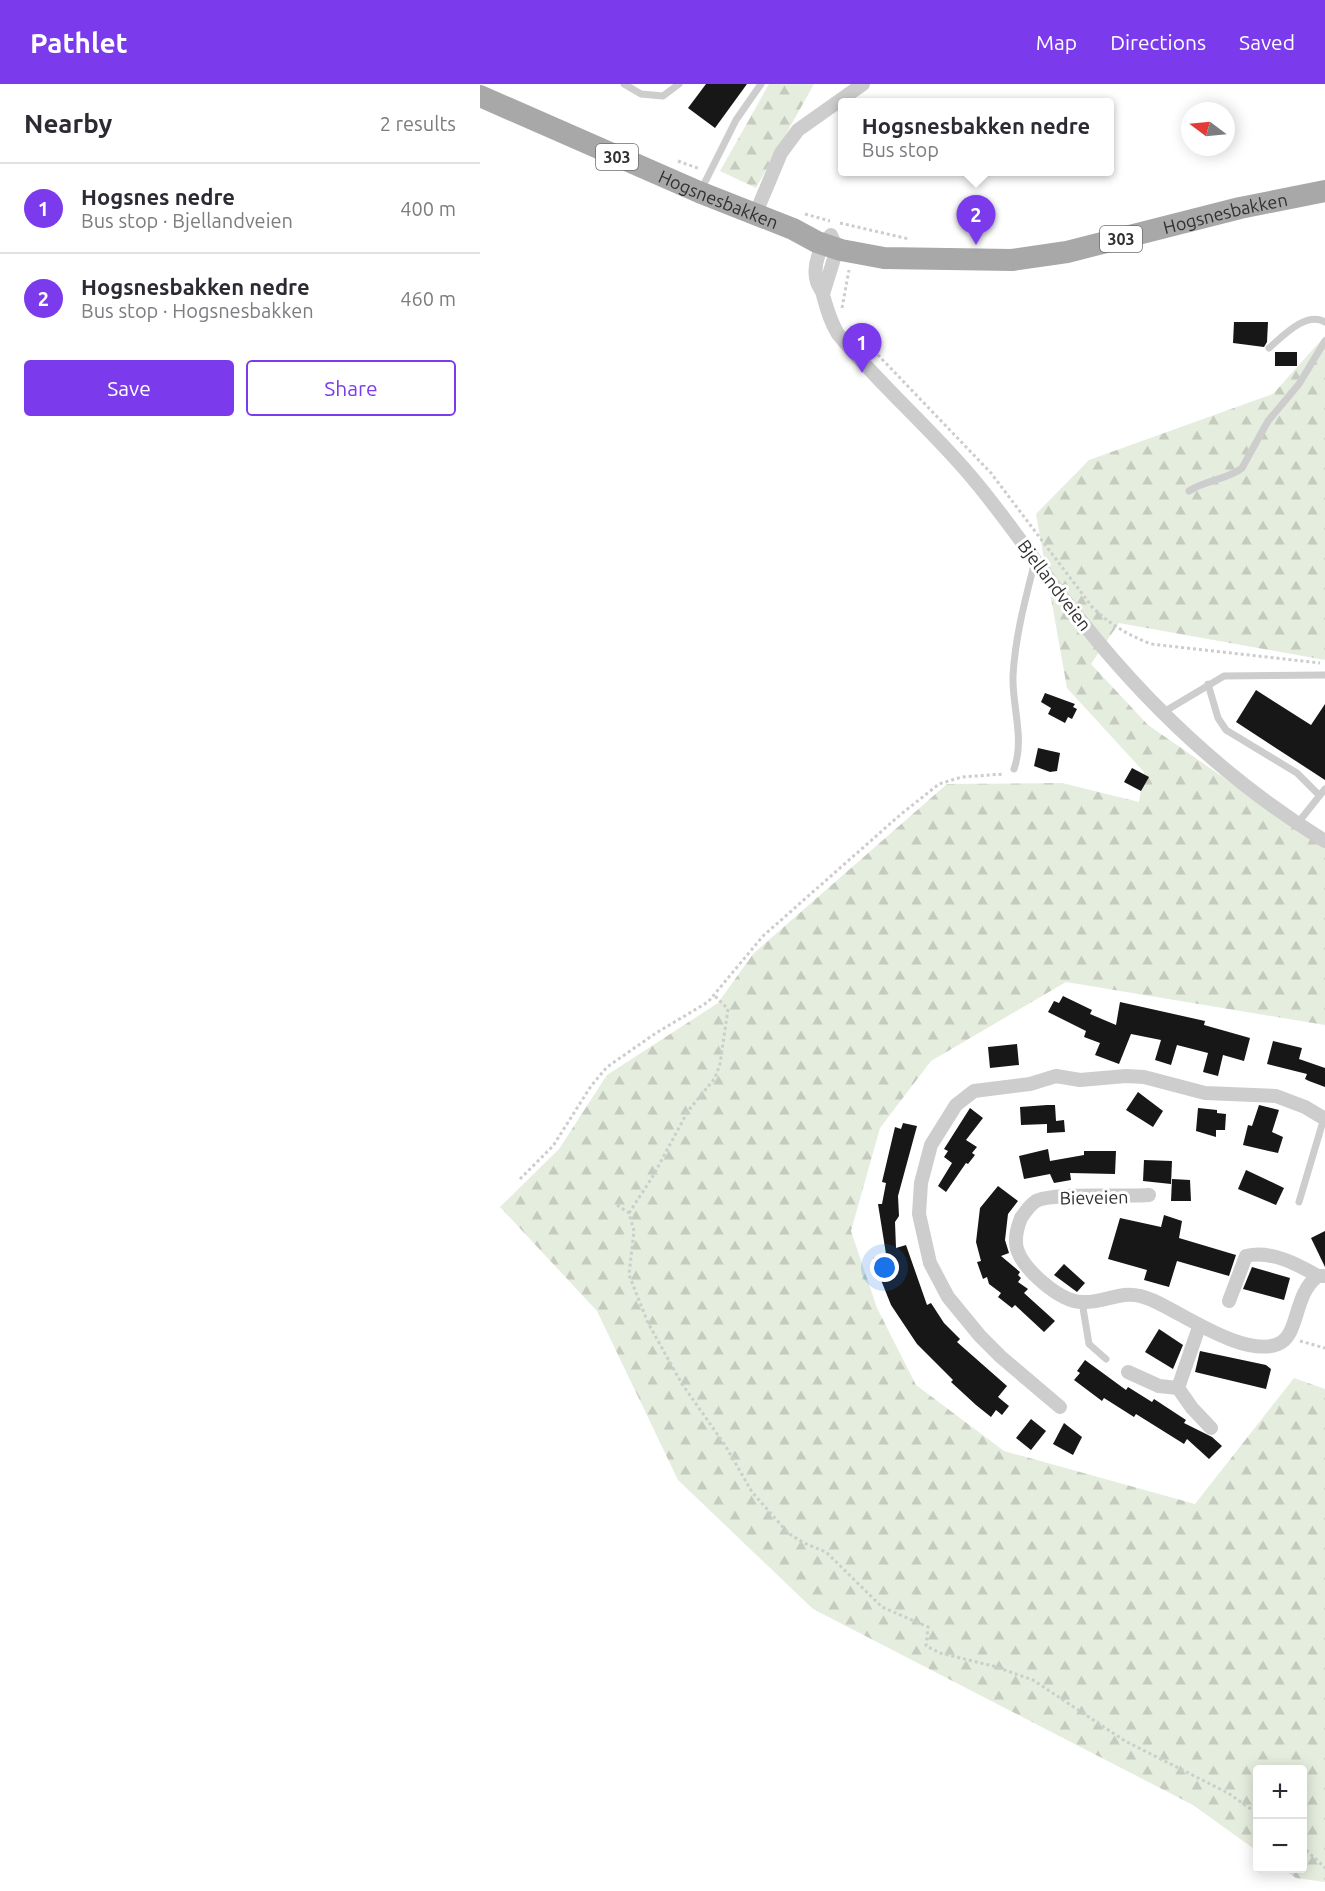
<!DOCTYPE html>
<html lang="en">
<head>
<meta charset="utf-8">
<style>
  :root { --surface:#fff; --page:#f2f2f3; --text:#2b2b33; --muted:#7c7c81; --line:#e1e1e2; --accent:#7c3aed }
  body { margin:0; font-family:Ubuntu,sans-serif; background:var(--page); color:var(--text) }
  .controls { position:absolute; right:18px; bottom:18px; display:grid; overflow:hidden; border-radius:6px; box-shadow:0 3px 15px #0003 }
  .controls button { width:54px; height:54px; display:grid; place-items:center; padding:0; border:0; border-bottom:2px solid var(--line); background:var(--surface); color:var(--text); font:30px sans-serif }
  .compass { position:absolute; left:701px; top:18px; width:54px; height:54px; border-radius:50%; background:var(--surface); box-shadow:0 3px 15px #0003; rotate:286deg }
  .you { position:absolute; left:405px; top:1184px; width:21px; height:21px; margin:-15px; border:4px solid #fff; border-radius:50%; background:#1a73e8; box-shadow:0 0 0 9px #1a73e833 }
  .badge { display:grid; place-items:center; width:39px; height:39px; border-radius:50%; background:var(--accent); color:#fff; font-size:20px; font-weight:700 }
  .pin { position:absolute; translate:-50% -50px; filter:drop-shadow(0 2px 3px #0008) }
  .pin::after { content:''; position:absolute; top:32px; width:21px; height:18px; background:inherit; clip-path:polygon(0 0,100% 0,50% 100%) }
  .popup { position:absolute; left:358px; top:14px; width:276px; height:78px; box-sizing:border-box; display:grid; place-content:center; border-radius:6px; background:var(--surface); filter:drop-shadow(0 2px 4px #0005); font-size:20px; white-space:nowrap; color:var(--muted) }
  .popup b { font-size:22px; color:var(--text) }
  .popup::after { content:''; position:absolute; left:50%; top:100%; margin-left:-12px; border:12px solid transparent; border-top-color:var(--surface) }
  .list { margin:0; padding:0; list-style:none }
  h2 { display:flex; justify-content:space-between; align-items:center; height:78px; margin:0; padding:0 24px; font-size:26px }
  h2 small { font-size:20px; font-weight:400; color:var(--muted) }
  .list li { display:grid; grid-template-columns:39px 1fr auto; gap:18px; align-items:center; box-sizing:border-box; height:90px; padding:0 24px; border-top:2px solid var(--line) }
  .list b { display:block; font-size:22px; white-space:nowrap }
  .list p { margin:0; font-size:20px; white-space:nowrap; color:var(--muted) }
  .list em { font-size:20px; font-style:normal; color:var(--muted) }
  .actions { display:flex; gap:12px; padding:18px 24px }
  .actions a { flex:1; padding:14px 0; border:2px solid var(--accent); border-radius:6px; text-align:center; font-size:21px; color:var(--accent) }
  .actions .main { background:var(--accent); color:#fff }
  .map { position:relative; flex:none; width:845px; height:1807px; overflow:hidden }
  header { display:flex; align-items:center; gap:36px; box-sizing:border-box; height:84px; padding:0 30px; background:var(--accent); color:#fff }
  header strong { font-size:28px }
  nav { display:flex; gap:33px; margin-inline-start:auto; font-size:21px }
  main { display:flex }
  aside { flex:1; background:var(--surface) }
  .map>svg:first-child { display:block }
  .forest { fill:url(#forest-firs) }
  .building { fill:#171717 }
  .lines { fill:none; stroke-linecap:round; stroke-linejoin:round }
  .path { stroke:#cdcdcd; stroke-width:3; stroke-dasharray:3 3; stroke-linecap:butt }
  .service { stroke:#cdcdcd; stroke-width:7 }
  .minor { stroke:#cdcdcd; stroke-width:14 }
  .primary { stroke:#a8a8a8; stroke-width:22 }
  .labels { text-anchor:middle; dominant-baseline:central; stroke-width:6; stroke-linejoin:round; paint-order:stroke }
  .shield { fill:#fff; stroke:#6e6e6e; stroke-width:1.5 }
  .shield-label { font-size:16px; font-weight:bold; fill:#303030 }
  .street-label { font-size:18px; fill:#303030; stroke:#fff }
</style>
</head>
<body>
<header>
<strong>Pathlet</strong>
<nav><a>Map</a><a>Directions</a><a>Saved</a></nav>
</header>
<main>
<aside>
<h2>Nearby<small>2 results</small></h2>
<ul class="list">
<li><span class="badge">1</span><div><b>Hogsnes nedre</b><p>Bus stop · Bjellandveien</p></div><em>400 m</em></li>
<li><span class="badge">2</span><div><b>Hogsnesbakken nedre</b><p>Bus stop · Hogsnesbakken</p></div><em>460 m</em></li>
</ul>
<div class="actions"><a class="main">Save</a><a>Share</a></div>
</aside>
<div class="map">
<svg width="845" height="1807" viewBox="0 0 845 1807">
  <defs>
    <pattern id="forest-firs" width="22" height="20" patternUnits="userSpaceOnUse" patternTransform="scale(1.5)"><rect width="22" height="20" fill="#e5edde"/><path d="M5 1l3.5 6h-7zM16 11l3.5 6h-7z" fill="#c5ccbf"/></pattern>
  </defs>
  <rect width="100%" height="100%" fill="#fff"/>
  <!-- forest -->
  <g class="forest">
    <polygon points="289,0 334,0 276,104 240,87"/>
    <polygon points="845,252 845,576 639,539 611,580 668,641 845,764 845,941 586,898 451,977 400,1044 371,1147 397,1224 436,1301 524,1367 715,1420 814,1294 845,1305 845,1798 816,1794 803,1785 822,1784 822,1686 778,1686 777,1767 713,1721 333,1525 198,1396 117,1227 20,1123 79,1065 127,991 238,919 273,870 467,700 582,699 659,718 664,688 587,604 556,430 609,376 793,310"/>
  </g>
  <!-- building -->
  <g class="building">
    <polygon points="226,0 267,0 235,44 208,24"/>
    <polygon points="754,238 788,238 787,258 784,263 753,259"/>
    <rect x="795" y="268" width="22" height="14"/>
    <polygon points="776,606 831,641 845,620 845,696 756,638"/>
    <polygon points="565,609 595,620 593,623 597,625 592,635 588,633 585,639 568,630 571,624 561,618"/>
    <polygon points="558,664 580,669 577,687 570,688 554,682"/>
    <polygon points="652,684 669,693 661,707 644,698"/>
    <polygon points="583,912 612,926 610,930 636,941 640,918 725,937 724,941 770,954 764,977 743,971 738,992 723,988 728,969 697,961 691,981 675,976 681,956 651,950 639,980 615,971 620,959 604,953 606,947 568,928 574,917 579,919"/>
    <polygon points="793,957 822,964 819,975 845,984 845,1003 829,997 825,995 827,990 787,980"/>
    <polygon points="537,960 539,981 510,984 508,963"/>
    <polygon points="658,1008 683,1027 673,1043 646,1026"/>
    <polygon points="567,1021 575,1021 576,1037 584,1036 585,1048 567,1049 567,1040 541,1041 540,1023"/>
    <polygon points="779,1021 799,1026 792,1048 803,1053 798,1069 763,1061 768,1041 772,1042"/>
    <polygon points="490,1024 503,1034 486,1056 497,1063 492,1069 495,1071 488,1080 486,1079 466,1108 458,1102 472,1079 464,1073 468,1067 464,1065"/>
    <polygon points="718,1024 737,1026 737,1029 746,1030 745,1046 736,1046 736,1053 716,1047"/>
    <polygon points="423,1039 437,1042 418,1112 419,1132 415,1138 416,1164 426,1161 447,1221 451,1219 464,1239 480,1255 477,1258 527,1302 518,1313 529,1322 522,1331 516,1326 511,1333 496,1321 471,1298 473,1296 437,1260 411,1221 397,1186 393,1174 406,1170 398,1120 402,1120 406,1099 402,1098 415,1043 421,1045"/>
    <polygon points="568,1065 570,1077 604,1071 604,1067 636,1067 635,1090 590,1089 591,1096 574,1099 570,1090 544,1095 539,1072"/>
    <polygon points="664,1076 692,1077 691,1100 663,1097"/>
    <polygon points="766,1086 804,1104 796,1121 758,1105"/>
    <polygon points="692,1095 710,1096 711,1117 691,1117"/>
    <polygon points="518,1102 538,1117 528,1130 525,1156 529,1169 521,1172 540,1188 538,1191 541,1194 538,1198 548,1205 544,1209 575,1237 564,1248 535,1221 532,1224 518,1213 521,1209 509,1200 507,1193 503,1195 497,1178 501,1177 496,1158 500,1124"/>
    <polygon points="684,1131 702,1137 699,1154 756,1171 749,1192 697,1177 689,1203 664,1196 667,1186 628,1175 640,1134 681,1143"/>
    <polygon points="845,1147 845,1183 831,1154"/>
    <polygon points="584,1180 605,1199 597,1208 574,1191"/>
    <polygon points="772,1183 810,1194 804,1216 763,1205"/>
    <polygon points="679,1245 703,1261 693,1285 665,1268"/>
    <polygon points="720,1267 786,1281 791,1285 786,1305 715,1288"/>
    <polygon points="605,1276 646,1306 648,1303 672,1318 674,1315 706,1336 704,1339 732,1353 742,1362 729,1375 707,1355 704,1360 656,1330 654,1333 624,1314 622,1317 594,1296 600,1289 597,1287"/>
    <polygon points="551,1335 566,1347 551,1366 536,1354"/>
    <polygon points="584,1339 602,1353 593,1371 573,1360"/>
  </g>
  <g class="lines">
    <!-- path -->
    <g class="path">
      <polyline points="198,77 220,85"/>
      <polyline points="325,130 350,137"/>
      <polyline points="360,139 429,155"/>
      <polyline points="362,224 369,186"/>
      <path d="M377,249L511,389L613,524C631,541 648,551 671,560L840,579"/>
      <polyline points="40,1095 73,1062 111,1002 127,983 176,949 228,918 283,852 420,731 459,700 482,693 524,690"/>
      <polyline points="137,1121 149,1129 154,1147 149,1191 168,1239 202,1300 245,1361 272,1408 308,1449 324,1459 346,1468 402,1523 448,1543 446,1562 460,1569 513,1582 553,1596 645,1657 748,1709 778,1730"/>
      <polyline points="149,1129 173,1092 208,1027 235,994 240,980 248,925 235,912"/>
      <polyline points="820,1257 845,1264"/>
      <polyline points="822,1762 845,1784"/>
    </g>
    <!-- service -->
    <g class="service">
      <polyline points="144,0 161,10 183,12 199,0"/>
      <polyline points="221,106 256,36 281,0"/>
      <path d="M789,264C803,252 826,227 845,238"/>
      <path d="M709,407C726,396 749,395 762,384L788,337L819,300L845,257"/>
      <polyline points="728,600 738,634 746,646 817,689 839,711"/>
      <polyline points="682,629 744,592 845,591"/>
      <path d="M534,685C545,655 532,623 533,592C535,555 544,520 553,485L559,480"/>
      <polyline points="817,740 845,705"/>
      <polyline points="819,1118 844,1034"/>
      <polyline points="602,1218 609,1260 626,1275"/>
    </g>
    <!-- minor -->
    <g class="minor">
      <polyline points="275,131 301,69 318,46 383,0"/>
      <path d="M343,210L357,165L351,151C340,162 332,182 337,198C338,202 342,206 343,211C347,225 350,237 358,250C398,299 447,341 488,389C528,435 560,486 598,533C668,622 749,698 845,757"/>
      <path d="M669,1111C647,1113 571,1108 556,1117C550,1121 545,1128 541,1134C537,1144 534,1154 537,1165C543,1185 579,1217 601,1218C628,1220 642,1202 672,1216C702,1229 764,1274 798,1260C820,1251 813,1210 838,1192H845"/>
      <path d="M749,1217L766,1172C791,1166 817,1180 838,1192"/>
      <polyline points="648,1288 679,1302 698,1304 712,1324 731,1344"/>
      <polyline points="698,1304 719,1243"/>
      <polyline points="580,1323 521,1273 500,1252 468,1213 450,1179 439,1130 441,1099 451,1061 476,1021 494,1007 550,1000 576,992 600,996 646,992 664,993 725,1009 796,1012 825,1023 845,1035"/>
    </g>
    <!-- primary -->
    <path class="primary" id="s1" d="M0,12L219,108L313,145L337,158L361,166L404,174L532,176L587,168L760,124L845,107"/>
  </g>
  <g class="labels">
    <!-- shield labels -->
    <g class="shield">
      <rect x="116" y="60" width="42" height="26" rx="4.5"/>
      <rect x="620" y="142" width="42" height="26" rx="4.5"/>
    </g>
    <g class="shield-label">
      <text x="137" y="73">303</text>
      <text x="641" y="155">303</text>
    </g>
    <!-- street labels -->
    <g class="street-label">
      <text stroke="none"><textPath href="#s1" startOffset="260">Hogsnesbakken</textPath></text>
      <text stroke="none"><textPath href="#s1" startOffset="783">Hogsnesbakken</textPath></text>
      <text transform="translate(575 501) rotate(53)">Bjellandveien</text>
      <text transform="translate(614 1113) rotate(-1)">Bieveien</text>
    </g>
  </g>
</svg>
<div class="controls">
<button>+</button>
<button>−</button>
</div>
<svg class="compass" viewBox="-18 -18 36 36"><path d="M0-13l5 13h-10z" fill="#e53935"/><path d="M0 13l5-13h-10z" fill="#7c7c81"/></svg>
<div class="you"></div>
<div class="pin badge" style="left:382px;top:289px">1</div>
<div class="pin badge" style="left:496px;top:161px">2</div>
<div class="popup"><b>Hogsnesbakken nedre</b>Bus stop</div>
</div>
</main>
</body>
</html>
